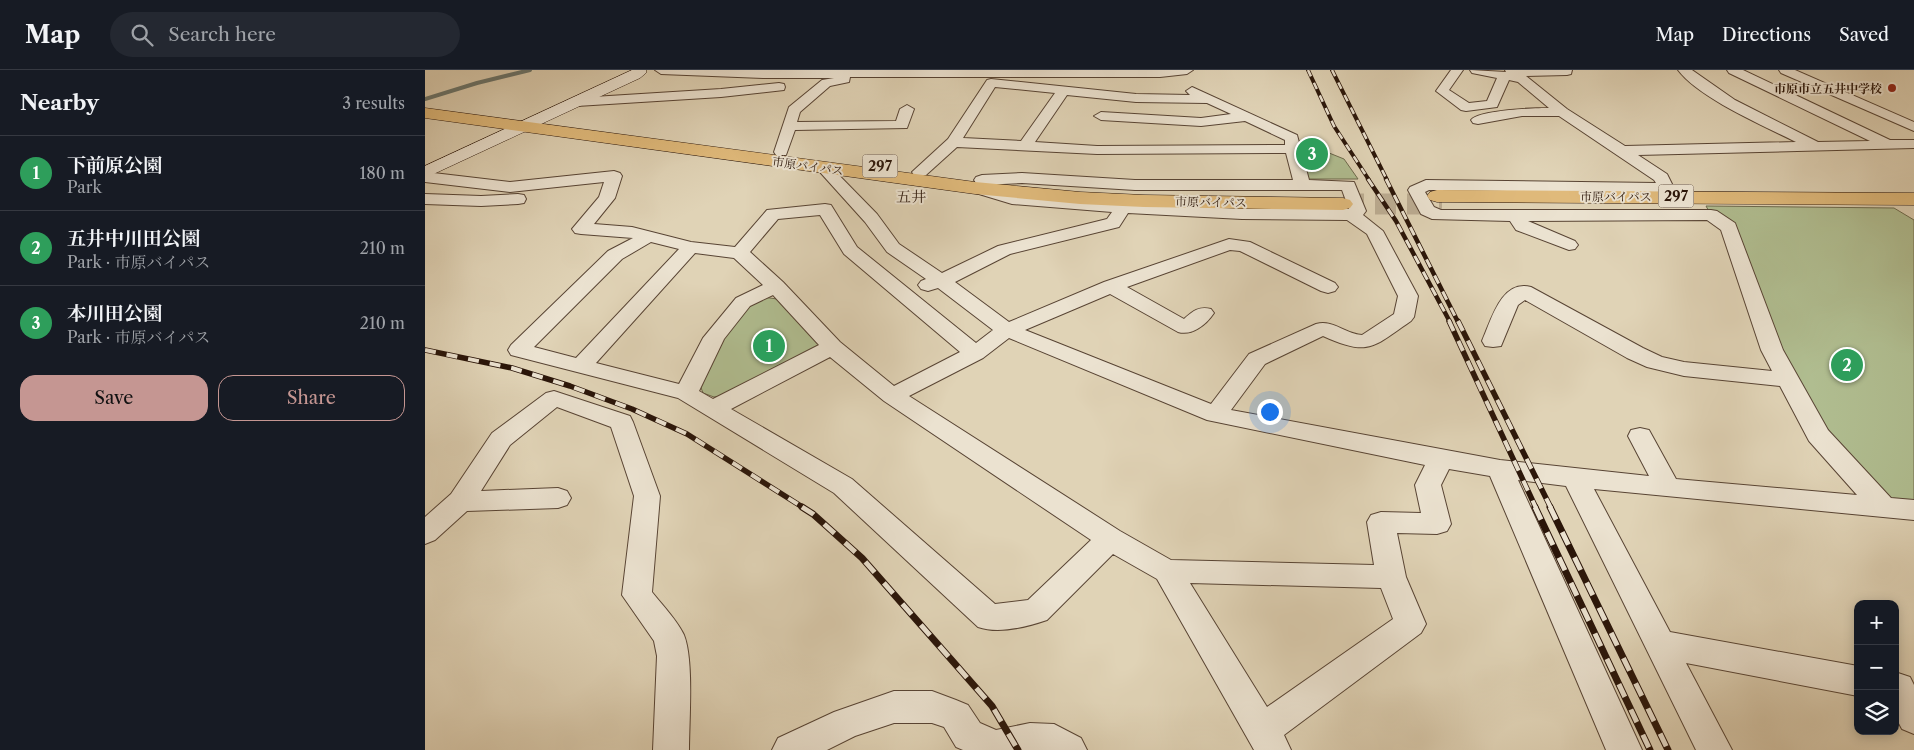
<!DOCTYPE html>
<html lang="en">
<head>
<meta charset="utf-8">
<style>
  :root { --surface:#171b24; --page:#242831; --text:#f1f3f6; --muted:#9ea1a6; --line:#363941; --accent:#c59692 }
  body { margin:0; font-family:"Libre Caslon Text","Noto Serif JP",serif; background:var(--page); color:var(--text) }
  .controls { position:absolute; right:15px; bottom:15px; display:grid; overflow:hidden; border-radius:10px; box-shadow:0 2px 12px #0003 }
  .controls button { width:45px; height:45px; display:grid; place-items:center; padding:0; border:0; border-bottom:1px solid var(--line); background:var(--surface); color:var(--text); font:25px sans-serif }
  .you { position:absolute; left:844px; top:341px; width:18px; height:18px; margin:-12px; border:4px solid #fff; border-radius:50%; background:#1a73e8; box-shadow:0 0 0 8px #1a73e833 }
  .badge { display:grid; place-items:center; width:32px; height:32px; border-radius:50%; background:var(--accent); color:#fff; font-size:16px; font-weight:700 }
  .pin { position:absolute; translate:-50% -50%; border:2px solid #fff; box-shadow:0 1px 5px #0006 }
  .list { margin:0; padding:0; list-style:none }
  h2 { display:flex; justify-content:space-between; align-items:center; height:65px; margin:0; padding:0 20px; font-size:21px }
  h2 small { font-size:16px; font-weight:400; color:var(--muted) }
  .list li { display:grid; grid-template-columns:32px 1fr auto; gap:15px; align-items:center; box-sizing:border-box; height:75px; padding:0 20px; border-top:1px solid var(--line) }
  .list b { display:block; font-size:19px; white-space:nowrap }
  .list p { margin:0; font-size:16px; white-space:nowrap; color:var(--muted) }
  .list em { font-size:16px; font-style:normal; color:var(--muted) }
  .actions { display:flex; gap:10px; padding:15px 20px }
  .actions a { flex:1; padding:11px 0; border:1px solid var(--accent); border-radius:15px; text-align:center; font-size:18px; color:var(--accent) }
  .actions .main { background:var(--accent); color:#111 }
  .icon { flex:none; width:28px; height:28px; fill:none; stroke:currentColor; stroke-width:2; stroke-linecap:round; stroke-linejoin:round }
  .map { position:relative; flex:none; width:1489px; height:680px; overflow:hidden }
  header { display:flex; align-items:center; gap:30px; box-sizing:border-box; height:70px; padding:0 25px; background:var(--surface); border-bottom:1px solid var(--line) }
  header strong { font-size:24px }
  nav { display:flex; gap:28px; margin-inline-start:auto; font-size:18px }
  .search { width:350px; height:45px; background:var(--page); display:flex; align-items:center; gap:12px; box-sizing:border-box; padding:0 18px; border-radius:28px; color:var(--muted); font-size:19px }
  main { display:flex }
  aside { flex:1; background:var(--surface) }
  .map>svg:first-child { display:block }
  .green { fill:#b0bd90; stroke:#6d694c }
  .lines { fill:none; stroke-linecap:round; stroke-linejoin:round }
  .stream { stroke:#6a766e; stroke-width:4 }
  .highway-tunnel { stroke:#bcad93; stroke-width:21; stroke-dasharray:21 11; stroke-linecap:butt }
  .street-casing { stroke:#584434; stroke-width:2 }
  .secondary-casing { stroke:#2a1509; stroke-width:1 }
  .highway-casing { stroke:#2a1509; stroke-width:1 }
  .street { fill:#ebe2d0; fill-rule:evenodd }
  .secondary { fill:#ebe2d0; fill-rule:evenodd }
  .highway { fill:#e0ba7b; fill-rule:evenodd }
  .rail-far3-casing { stroke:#2a1509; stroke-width:4 }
  .rail-far2-casing { stroke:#2a1509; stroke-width:4.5 }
  .rail-far1-casing { stroke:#2a1509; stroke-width:5.5 }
  .rail-casing { stroke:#2a1509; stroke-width:7 }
  .rail-far3 { stroke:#ebe2d0; stroke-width:2.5; stroke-dasharray:7; stroke-linecap:butt }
  .rail-far2 { stroke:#ebe2d0; stroke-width:3; stroke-dasharray:9; stroke-linecap:butt }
  .rail-far1 { stroke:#ebe2d0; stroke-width:4; stroke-dasharray:11; stroke-linecap:butt }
  .rail { stroke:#ebe2d0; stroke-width:5; stroke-dasharray:14; stroke-linecap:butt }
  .poi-dot { fill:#8f2418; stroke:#ebe2d0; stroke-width:2 }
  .labels { text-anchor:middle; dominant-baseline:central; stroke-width:4; stroke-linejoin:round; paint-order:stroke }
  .far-poi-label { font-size:12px; font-weight:bold; fill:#2a1509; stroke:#ebe2d0; text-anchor:end }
  .far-street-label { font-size:12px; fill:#2a1509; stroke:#ebe2d0 }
  .shield { fill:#ebe2d0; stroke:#645245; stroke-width:1 }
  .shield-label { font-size:14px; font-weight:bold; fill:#2a1509 }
  .far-quarter-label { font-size:15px; fill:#2a1509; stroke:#ebe2d0 }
</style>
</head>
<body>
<header>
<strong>Map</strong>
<div class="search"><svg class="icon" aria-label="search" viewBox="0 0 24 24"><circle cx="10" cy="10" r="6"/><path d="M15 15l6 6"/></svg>Search here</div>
<nav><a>Map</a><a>Directions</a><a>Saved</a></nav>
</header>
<main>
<aside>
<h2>Nearby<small>3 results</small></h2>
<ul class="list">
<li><span class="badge" style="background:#2e9e5b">1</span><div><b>下前原公園</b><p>Park</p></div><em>180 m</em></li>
<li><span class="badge" style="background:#2e9e5b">2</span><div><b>五井中川田公園</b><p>Park · 市原バイパス</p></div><em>210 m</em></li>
<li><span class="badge" style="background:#2e9e5b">3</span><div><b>本川田公園</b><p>Park · 市原バイパス</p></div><em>210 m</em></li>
</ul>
<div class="actions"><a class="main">Save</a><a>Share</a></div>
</aside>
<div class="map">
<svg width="1489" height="680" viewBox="0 0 1489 680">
  <rect width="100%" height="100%" fill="#e0d3b6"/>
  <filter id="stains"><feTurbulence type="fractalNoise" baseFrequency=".004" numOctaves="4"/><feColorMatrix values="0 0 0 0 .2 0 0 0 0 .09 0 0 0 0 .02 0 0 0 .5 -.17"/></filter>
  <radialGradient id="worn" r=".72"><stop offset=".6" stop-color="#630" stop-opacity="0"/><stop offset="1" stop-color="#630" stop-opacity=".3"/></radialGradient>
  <!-- green -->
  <g class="green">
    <polygon points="867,68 919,89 933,109 876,109"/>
    <polygon points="1281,136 1469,138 1489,150 1489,440 1458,437 1393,365 1304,157 1286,145"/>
    <path d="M338,227L352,229L397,272L391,280L304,325L289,327L278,323L275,315C290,282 305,247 338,227Z"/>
  </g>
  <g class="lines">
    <!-- stream -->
    <polyline class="stream" points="0,29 52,13 105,0"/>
    <!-- highway-tunnel -->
    <polyline class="highway-tunnel" points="918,134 1017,134"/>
    <defs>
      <g id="street">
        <polygon points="230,0 768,0 762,4 735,7 425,7 424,12 405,16 375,42 372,52 471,51 475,39 482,35 489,39 482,58 370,60 361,85 351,85 349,82 364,37 397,10 409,8 338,8 236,4"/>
        <path d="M1026,0H1038L1024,20L1044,33L1062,31L1072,8L1047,3L1045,0L1081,2L1080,0H1147L1146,4L1142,5L1101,6L1142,39L1200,76L1371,72C1339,56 1274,28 1253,0H1267L1310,30L1393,72L1445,71L1304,3L1302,0H1318L1465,70H1489V78L1213,85L1242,104L1249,118L1247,121L1241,123L1004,120L1000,122L1009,137L1016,140H1286L1292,141L1310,153L1358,280L1403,360L1466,428L1489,430V450L1169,419L1245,562L1433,596V626L1261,593L1307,680H1271L1141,416L1093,410L1217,680H1181L1065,406L1024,399L1016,415L1026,454L1022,461L1012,464L972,463L981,507L1001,554L996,563L859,665L866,680H829L732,509L688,484L622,550C602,557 573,564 553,557L409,423L253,328L86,285L83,280L86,275L183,181L208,168L156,164L150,163L147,159L174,127L179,112L85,122L0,112V102L85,112L189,101L195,103L197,106L190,128L169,154L207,157L266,172L310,177L342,140L400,134L406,135L432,177L551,273L568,260L513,218L503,221L496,219L493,215L496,211L501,209L462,182L440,152L394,101L391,98L394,95H404L452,144L474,174L517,203L573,176L682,149L687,142L587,134L544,121L542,118L544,115L550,113L588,124L698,133L817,139H924L917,120H710L597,113L557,115L551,113L549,110L551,107L557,105L597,103L710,110H868L861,83L672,84L532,77L501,105H489L487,102L523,69L562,10L566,9L711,24L765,25L761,21L767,17L872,65L884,110L929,112L941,141L938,145L958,161L993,226L989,247L986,251C948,277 944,287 898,266L840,294L806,340L1075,390L1224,406L1203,366L1206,360L1215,358L1224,360L1251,409L1432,425L1384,371L1355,316L1259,306L1222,297L1202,288L1100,230L1093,235L1076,276L1068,277L1060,276L1057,271C1066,251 1076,209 1106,217L1218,278L1237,287L1259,292L1347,301L1336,280L1296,160L1282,150L1103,151L1150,171L1153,175L1150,179L1144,180L1091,160L1085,151L1007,149L996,144L983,120L985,117L1001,110L1231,113L1229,110L1134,46H1097L1053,54L1048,53L1046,50C1054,40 1110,38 1124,38L1093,12L1084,10L1072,37L1041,41L1036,40L1011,21ZM570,17L630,23L596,71L538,68ZM642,25L711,32L782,33L806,44L776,48L676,42L669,46L676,50L776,56L820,51L860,70V75L672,76L610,72ZM703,143L817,149L922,150L942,164L973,226L969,244L937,265C920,264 908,249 891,254L824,284L786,334L600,260L685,224L753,262C767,266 781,255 789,243L786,239C774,236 768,241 759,249L702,217L805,180L815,181L896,221L903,223L910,221L913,217L910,213L825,172L804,169L679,212L584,252L530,212L585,184L694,157ZM395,145L419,184L535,282L469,316L415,272L358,212L325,182L353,149ZM226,172L254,179L151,288L109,277L197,189ZM270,183L309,188L338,215L311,228L278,268L254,314L171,293ZM348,225L394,275L288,329L274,321L299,269L325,236ZM584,268L782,350L1000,395L990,415L996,443L956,442L946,445L942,452L949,495L746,490L695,461L484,326L558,288ZM405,287L459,331L666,470L603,530L570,534L427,409L306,339ZM765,513L956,518L968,549L842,637Z"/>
        <polygon points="1354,0 1370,0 1489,52 1489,61 1356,3"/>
        <polygon points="354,13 359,14 360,17 359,20 296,27 152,36 145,32 152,28 296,19"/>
        <polygon points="0,124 56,126 93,124 99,125 101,129 99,133 93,134 56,136 0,134"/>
        <path d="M129,321L205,346L208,352L235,426L227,522C238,536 252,550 259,565C269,590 264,651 264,680H228L232,586L229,571L197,525L209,426L186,357L132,337L85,375L56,421L133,418L142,421L146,428L142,435L133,438L42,441L10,470L0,474V447L26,424L67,363L121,323Z"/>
        <polygon points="1473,603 1485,607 1489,615 1489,664 1477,659 1470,646 1470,604"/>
        <polygon points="469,621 507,621 531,630 543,635 555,653 571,660 605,653 629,654 656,668 662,680 538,680 531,677 519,657 507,653 469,653 430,666 402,680 347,680 353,668 409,642"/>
      </g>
      <polygon id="secondary" points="207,0 221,0 221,3 215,8 0,108 0,96"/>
      <g id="highway">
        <polygon points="0,38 550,112 655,122 719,125 918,128 925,130 928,134 925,138 918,140 719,137 655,134 550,124 0,48"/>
        <polygon points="1012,120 1489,123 1489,135 1012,132 1005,130 1002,126 1005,122"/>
      </g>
    </defs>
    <!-- street casing -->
    <use href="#street" class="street-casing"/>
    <!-- secondary casing -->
    <use href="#secondary" class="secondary-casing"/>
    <!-- highway casing -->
    <use href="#highway" class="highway-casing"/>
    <!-- street -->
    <use href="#street" class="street"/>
    <!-- secondary -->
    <use href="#secondary" class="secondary"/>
    <!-- highway -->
    <use href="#highway" class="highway"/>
    <defs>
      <g id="rail-far3">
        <polyline points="883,0 909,56 944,110"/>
        <polyline points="907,0 962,110"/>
      </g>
      <g id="rail-far2">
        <polyline points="943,109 971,151 1025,252"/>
        <polyline points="961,109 1033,252"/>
      </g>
      <g id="rail-far1">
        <polyline points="1024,251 1111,438"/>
        <polyline points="1033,251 1126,438"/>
        <polyline points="0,280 87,298 145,316 207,339 262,364 379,438"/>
      </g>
      <g id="rail">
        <polyline points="377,437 388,444 437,488 567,636 593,680"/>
        <polyline points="1110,437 1225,680"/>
        <polyline points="1125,437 1243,680"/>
      </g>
    </defs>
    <!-- rail-far3 casing -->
    <use href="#rail-far3" class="rail-far3-casing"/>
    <!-- rail-far2 casing -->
    <use href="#rail-far2" class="rail-far2-casing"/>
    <!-- rail-far1 casing -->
    <use href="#rail-far1" class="rail-far1-casing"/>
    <!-- rail casing -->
    <use href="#rail" class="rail-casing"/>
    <!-- rail-far3 -->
    <use href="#rail-far3" class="rail-far3"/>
    <!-- rail-far2 -->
    <use href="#rail-far2" class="rail-far2"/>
    <!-- rail-far1 -->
    <use href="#rail-far1" class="rail-far1"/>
    <!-- rail -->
    <use href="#rail" class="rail"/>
  </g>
  <!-- markers -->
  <circle class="poi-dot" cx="1467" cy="18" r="5"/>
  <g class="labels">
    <!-- far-poi labels -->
    <g class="far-poi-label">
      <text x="1457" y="18">市原市立五井中学校</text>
    </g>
    <!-- far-street labels -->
    <g class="far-street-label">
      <text transform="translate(383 96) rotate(8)">市原バイパス</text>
      <text x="1191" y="126">市原バイパス</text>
      <text transform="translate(786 132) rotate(1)">市原バイパス</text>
    </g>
    <!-- shield labels -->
    <g class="shield">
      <rect x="437.5" y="84.5" width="35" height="23" rx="4"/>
      <rect x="1233.5" y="114.5" width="35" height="23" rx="4"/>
    </g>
    <g class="shield-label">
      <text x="455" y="96">297</text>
      <text x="1251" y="126">297</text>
    </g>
    <!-- far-quarter labels -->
    <g class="far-quarter-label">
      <text x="486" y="126">五井</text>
    </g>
  </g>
  <rect width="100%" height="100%" filter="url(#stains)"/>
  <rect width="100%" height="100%" fill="url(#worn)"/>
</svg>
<div class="controls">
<button>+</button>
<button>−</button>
<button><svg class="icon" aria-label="layers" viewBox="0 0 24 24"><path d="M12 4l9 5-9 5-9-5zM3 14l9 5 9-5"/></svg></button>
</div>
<div class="you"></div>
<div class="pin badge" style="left:344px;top:276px;background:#2e9e5b">1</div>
<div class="pin badge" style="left:1422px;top:295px;background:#2e9e5b">2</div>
<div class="pin badge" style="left:887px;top:84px;background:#2e9e5b">3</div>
</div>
</main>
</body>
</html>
